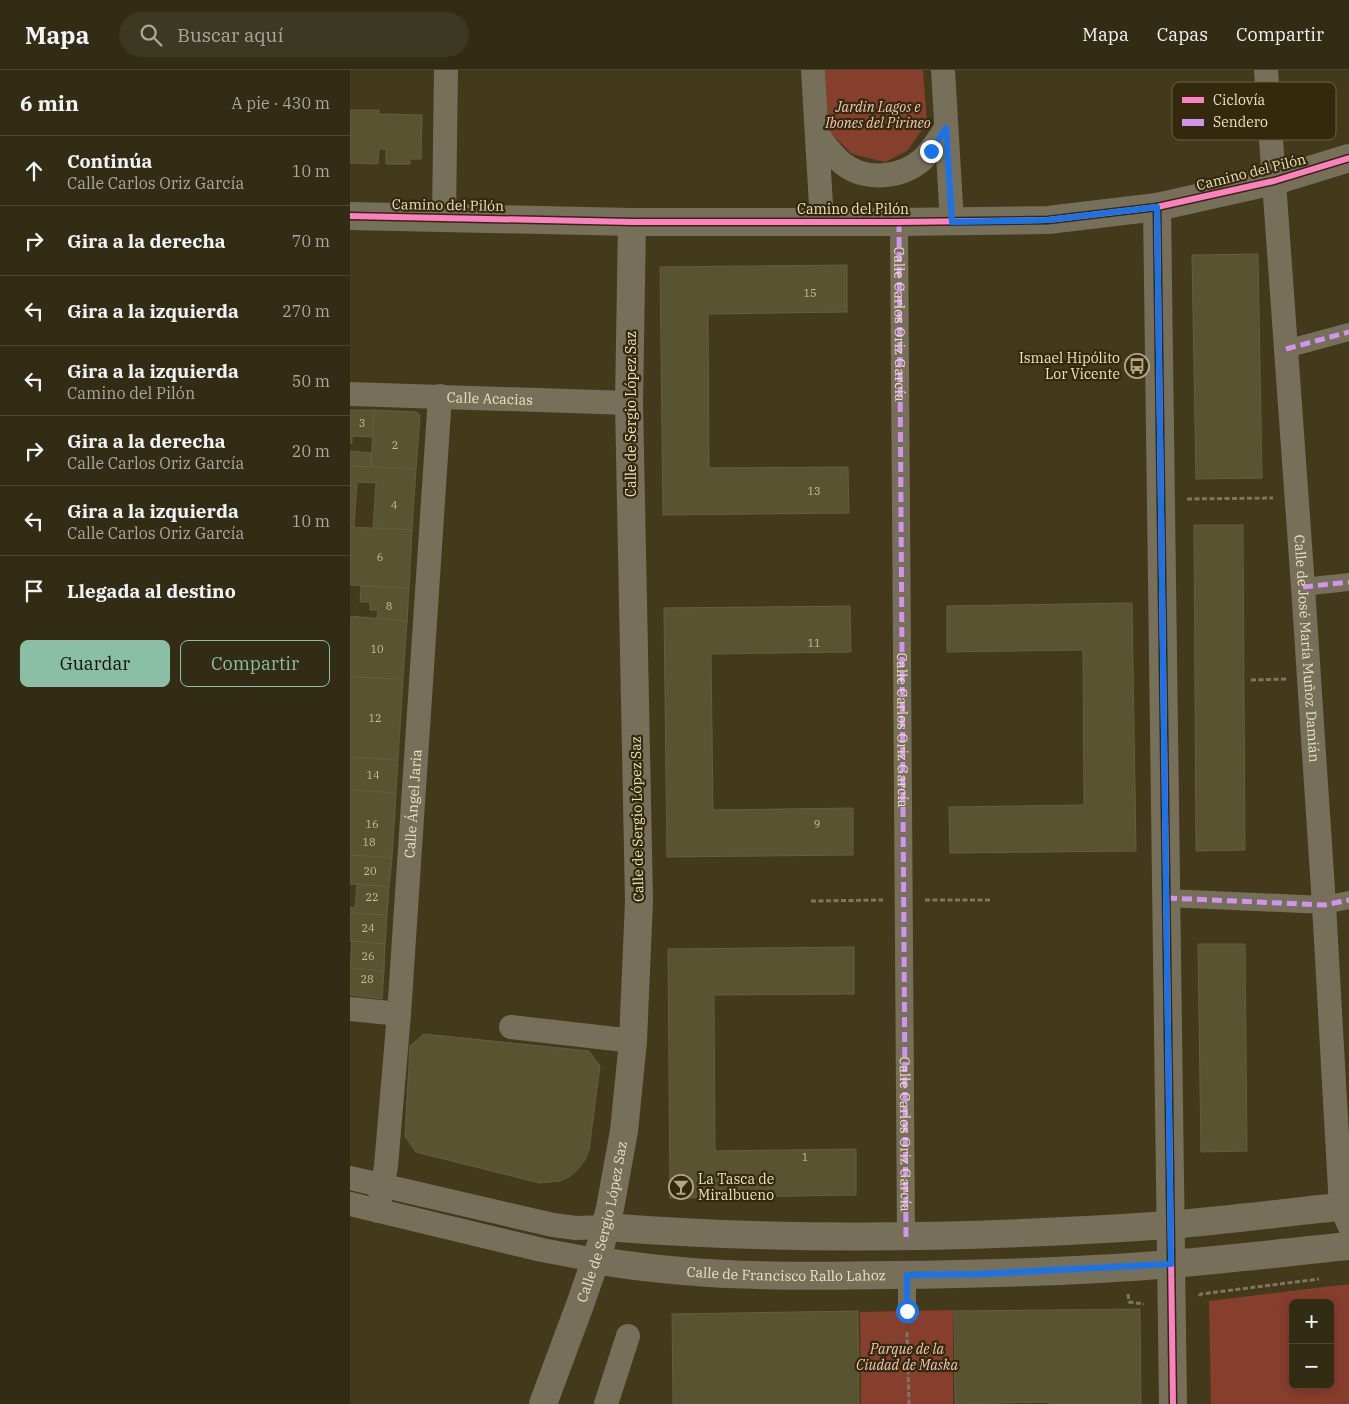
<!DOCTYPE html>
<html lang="es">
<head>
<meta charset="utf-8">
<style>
  :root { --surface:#322c15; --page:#3d3822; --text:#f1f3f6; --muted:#a8a7a0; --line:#4d4834; --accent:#8abfa5 }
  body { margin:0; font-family:"IBM Plex Serif",serif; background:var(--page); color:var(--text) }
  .controls { position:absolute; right:15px; bottom:15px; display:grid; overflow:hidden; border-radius:8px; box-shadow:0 2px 12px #0003 }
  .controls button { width:45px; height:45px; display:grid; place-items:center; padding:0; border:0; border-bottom:1px solid var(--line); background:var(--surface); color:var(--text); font:25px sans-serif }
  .stop { position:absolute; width:15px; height:15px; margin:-11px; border:4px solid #1a73e8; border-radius:50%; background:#fff }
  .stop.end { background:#1a73e8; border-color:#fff; box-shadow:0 1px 5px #0008 }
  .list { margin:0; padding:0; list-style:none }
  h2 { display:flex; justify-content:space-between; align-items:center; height:65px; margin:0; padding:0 20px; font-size:21px }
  h2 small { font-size:16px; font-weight:400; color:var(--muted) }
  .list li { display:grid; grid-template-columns:32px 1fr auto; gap:15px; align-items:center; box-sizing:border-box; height:70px; padding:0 20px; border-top:1px solid var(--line) }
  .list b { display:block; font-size:19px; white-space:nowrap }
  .list p { margin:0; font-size:16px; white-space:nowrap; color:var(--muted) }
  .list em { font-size:16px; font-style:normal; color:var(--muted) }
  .actions { display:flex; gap:10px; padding:15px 20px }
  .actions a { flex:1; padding:11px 0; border:1px solid var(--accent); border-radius:8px; text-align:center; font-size:18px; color:var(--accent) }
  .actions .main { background:var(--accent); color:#111 }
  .icon { flex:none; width:28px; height:28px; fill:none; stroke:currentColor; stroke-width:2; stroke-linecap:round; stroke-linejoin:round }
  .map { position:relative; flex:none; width:999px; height:1334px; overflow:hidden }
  header { display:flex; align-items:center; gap:30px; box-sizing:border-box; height:70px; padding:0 25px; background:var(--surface); border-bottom:1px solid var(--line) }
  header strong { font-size:24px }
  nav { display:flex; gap:28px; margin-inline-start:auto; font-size:18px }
  .search { width:350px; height:45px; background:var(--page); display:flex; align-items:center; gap:12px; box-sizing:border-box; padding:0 18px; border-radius:28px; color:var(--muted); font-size:19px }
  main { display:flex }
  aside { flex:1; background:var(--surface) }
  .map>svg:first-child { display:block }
  .green { fill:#863e2d; fill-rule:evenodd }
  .building { fill:#585431; stroke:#615e44 }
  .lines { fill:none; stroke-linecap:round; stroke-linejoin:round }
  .path { stroke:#7c7663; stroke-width:3; stroke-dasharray:5 2.5; stroke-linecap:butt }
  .pedestrian { stroke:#766f59; stroke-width:18 }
  .minor { stroke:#766f59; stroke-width:24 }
  .tertiary { stroke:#766f59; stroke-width:28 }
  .quiet { stroke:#d193ec; stroke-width:5; stroke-dasharray:10 5; stroke-linecap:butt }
  .cycleway-casing { stroke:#332a0e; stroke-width:9 }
  .cycleway { stroke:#ff80c0; stroke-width:6 }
  .route { stroke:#1a73e8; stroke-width:6 }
  .labels { text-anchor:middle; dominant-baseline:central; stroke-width:4.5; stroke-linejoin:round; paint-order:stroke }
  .number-label { font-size:11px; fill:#c7be9c }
  .park-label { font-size:14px; font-style:italic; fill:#f5c4b9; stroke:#332a0e }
  .street-label { font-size:14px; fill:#ece1c0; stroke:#332a0e }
  .poi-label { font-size:14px; fill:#ece1c0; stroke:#332a0e; text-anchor:end }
  .key { fill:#332a0e; stroke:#6a6143; stroke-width:1 }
  .key-label { font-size:14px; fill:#ece1c0 }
</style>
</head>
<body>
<header>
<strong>Mapa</strong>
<div class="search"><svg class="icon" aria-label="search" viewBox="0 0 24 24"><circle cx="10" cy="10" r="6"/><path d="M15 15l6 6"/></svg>Buscar aquí</div>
<nav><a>Mapa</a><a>Capas</a><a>Compartir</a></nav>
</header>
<main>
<aside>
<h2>6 min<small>A pie · 430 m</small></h2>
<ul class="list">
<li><svg class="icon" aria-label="ahead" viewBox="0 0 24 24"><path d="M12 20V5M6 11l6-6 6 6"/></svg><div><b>Continúa</b><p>Calle Carlos Oriz García</p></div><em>10 m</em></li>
<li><svg class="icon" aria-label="right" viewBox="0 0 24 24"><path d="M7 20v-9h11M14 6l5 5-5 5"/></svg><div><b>Gira a la derecha</b></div><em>70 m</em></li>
<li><svg class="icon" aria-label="left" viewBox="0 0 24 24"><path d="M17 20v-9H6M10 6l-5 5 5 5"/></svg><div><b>Gira a la izquierda</b></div><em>270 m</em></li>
<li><svg class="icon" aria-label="left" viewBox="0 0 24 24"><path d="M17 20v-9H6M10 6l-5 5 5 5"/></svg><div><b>Gira a la izquierda</b><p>Camino del Pilón</p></div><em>50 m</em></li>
<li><svg class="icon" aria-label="right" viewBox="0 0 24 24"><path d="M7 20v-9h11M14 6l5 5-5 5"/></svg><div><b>Gira a la derecha</b><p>Calle Carlos Oriz García</p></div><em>20 m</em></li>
<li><svg class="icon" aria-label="left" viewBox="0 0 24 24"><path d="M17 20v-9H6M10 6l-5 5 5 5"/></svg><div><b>Gira a la izquierda</b><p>Calle Carlos Oriz García</p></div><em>10 m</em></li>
<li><svg class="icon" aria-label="arrive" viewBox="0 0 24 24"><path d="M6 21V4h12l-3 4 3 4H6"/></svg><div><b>Llegada al destino</b></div></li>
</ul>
<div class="actions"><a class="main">Guardar</a><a>Compartir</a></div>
</aside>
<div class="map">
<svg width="999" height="1334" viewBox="0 0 999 1334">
  <rect width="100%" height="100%" fill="#433a1c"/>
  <!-- green -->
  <g class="green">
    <polygon points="475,0 573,0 577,53 557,81 535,92 502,84 479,61"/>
    <path d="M999,1214V1334H861L859,1231ZM943,1233H980V1315H943Z"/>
    <polygon points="603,1240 603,1334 511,1334 510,1242"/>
  </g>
  <!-- building -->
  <g class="building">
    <polygon points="0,40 29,40 29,44 72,45 71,89 60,89 60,94 36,94 36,79 29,79 28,94 0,93"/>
    <polygon points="908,184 912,408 846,409 842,185"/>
    <polygon points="497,195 497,242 358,244 359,398 498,397 499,443 313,445 310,197"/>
    <polygon points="0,340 24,340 23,367 2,366 2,373 0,373"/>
    <polygon points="24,340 66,342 70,345 66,399 21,397"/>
    <polygon points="0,381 21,383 21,397 0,396"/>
    <polygon points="0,396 66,399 62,460 23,458 26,413 7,412 4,457 0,457"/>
    <polygon points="844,455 893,455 895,780 846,781"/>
    <polygon points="0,457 62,460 59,518 0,515"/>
    <polygon points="11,516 59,518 57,551 27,548 28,540 20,540 20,532 10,532"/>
    <polygon points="782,533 786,781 600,783 599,737 734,735 733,580 597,582 597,536"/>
    <polygon points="500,536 501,582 361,584 363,740 503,738 503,785 317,787 314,538"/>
    <polygon points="0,546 57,551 53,609 0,607"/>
    <polygon points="0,607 53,609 48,690 0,687"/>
    <polygon points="0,687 48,690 46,723 0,720"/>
    <polygon points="0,720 46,723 42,788 0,785"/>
    <polygon points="0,785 42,788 39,817 0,814"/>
    <polygon points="7,814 39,817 37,845 0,843 0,837 5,838"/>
    <polygon points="0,843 37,845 35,874 0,871"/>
    <polygon points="2,871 35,874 34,901 0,898"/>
    <polygon points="848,874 895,874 897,1081 851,1082"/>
    <polygon points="504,877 504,924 364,925 365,1081 506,1079 506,1125 320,1128 318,879"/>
    <polygon points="0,898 34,901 32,929 0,925 1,902 0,902"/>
    <polygon points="74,964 239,981 250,996 239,1080 235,1090 228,1099 219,1107 210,1111 190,1113 66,1082 55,1066 60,976"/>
    <polygon points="790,1239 791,1334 699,1334 699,1332 605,1334 604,1241"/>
    <polygon points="508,1241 509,1334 323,1334 322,1244"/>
  </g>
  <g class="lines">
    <!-- path -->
    <g class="path">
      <polyline points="837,429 923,428"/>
      <polyline points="901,610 936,609"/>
      <polyline points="575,830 641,830"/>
      <polyline points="461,831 533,830"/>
      <polyline points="778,1224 779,1232 794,1234"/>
      <polyline points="849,1226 851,1224 969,1209"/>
      <polyline points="557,1262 559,1334"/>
    </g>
    <!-- pedestrian -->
    <g class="pedestrian">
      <path id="s1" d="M549,152L556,1167"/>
      <polyline points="936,279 999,262"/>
      <polyline points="953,517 999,512"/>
      <polyline points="817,828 974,835 999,830"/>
      <polyline points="557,1205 557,1241"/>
    </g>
    <!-- minor -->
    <g class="minor">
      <polyline points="463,0 472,152"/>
      <polyline points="593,0 602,152"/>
      <path id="s2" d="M916,0L953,517L974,835L991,1137L999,1155"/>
      <path d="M467,64C475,74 482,85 492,93C515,112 552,108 573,89C582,80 589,69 596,58"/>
      <polyline points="94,148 96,0"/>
      <path id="s3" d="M0,324L279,333"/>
      <polyline points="0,939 49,944"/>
      <polyline points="161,957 283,971"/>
      <polyline points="0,1108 203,1155 226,1158 255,1157"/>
      <polyline points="0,1134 192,1180 245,1190"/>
      <path id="s4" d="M28,1141L36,1096L49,944L90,326"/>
      <polyline points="256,1334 278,1266"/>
    </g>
    <!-- tertiary -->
    <g class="tertiary">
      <polyline points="807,137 823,1334"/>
      <polyline points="0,146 282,152 549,152 698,150 807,137 924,111 999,88"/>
      <path d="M255,1157C443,1172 630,1168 818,1155C879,1150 939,1142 999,1136"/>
      <path id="s5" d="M245,1190C342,1207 442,1207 541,1205C634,1204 728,1202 821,1194C881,1189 940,1182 999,1176"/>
      <path id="s6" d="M193,1334L231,1232L251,1174L260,1138L274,1061L283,971L289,831L279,333L282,152"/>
    </g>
    <!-- quiet -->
    <g class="quiet">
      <polyline points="549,152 556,1167"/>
      <polyline points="936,279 999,262"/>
      <polyline points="953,517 999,512"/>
      <polyline points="817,828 974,835 999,830"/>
      <polyline points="557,1205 557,1241"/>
    </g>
    <defs>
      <g id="cycleway">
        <polyline points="807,137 823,1334"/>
        <polyline points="0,146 282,152 549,152 698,150 807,137 924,111 999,88"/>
      </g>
    </defs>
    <!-- cycleway casing -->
    <use href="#cycleway" class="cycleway-casing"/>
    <!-- cycleway -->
    <use href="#cycleway" class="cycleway"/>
  </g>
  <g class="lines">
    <!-- route -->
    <polyline class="route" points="557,1241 557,1205 629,1204 821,1194 807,137 698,150 602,152 596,58 581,81"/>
  </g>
  <!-- icons -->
  <defs>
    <symbol id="bus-ring" viewBox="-11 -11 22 22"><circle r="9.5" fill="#332a0e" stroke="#b1a787" stroke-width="1.5"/><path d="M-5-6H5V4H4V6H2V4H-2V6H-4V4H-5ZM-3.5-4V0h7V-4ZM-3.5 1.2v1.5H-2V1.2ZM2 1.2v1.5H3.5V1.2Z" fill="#b1a787"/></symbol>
    <symbol id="bar-ring" viewBox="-11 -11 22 22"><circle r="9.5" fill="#332a0e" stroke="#b1a787" stroke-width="1.5"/><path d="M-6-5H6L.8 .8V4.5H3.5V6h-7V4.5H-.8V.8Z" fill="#b1a787"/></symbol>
  </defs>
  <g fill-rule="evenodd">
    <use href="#bus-ring" x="773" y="282" width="28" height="28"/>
    <use href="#bar-ring" x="317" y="1103" width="28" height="28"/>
  </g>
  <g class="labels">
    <!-- number labels -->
    <g class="number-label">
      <text x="460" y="223">15</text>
      <text x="12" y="353">3</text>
      <text x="45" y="375">2</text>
      <text x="464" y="421">13</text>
      <text x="44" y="435">4</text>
      <text x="30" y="487">6</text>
      <text x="39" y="536">8</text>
      <text x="464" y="573">11</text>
      <text x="27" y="579">10</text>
      <text x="25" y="648">12</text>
      <text x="23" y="705">14</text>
      <text x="22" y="754">16</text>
      <text x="467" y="754">9</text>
      <text x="19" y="772">18</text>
      <text x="20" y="801">20</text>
      <text x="22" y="827">22</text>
      <text x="18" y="858">24</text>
      <text x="18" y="886">26</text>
      <text x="17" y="909">28</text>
      <text x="455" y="1087">1</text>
    </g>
    <!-- park labels -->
    <g class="park-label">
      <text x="528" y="37">Jardin Lagos e<tspan x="528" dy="16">Ibones del Pirineo</tspan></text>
      <text x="557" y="1279">Parque de la<tspan x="557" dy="16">Ciudad de Maska</tspan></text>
    </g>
    <!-- street labels -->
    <g class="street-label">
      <text transform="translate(901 102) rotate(-14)">Camino del Pilón</text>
      <text transform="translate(98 135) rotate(1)">Camino del Pilón</text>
      <text x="503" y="139">Camino del Pilón</text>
      <text stroke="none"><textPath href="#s1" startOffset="102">Calle Carlos Oriz García</textPath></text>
      <text stroke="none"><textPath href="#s3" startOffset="140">Calle Acacias</textPath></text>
      <text transform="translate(281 344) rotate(-90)">Calle de Sergio López Saz</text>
      <text stroke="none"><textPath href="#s2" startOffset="580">Calle de José María Muñoz Damián</textPath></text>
      <text stroke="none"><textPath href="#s1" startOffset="508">Calle Carlos Oriz García</textPath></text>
      <text stroke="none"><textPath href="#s4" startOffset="409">Calle Ángel Jaria</textPath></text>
      <text transform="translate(287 749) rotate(-91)">Calle de Sergio López Saz</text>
      <text stroke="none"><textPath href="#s1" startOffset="912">Calle Carlos Oriz García</textPath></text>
      <text stroke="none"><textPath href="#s6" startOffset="192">Calle de Sergio López Saz</textPath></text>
      <text stroke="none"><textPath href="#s5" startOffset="192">Calle de Francisco Rallo Lahoz</textPath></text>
    </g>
    <!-- poi labels -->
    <g class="poi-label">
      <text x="770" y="288">Ismael Hipólito<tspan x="770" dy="16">Lor Vicente</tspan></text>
      <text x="348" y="1109" text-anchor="start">La Tasca de<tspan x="348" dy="16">Miralbueno</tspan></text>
    </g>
  </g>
  <!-- legend -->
  <rect x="822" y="12" width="164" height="58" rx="8" class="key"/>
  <rect x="832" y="27" width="22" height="6" fill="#ff80c0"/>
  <rect x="832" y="49" width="22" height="7" fill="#d193ec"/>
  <g class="key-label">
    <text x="863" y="35">Ciclovía</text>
    <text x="863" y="57">Sendero</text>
  </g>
</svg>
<div class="controls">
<button>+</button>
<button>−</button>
</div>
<div class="stop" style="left:557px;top:1241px"></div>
<div class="stop end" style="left:581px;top:81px"></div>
</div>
</main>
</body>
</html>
